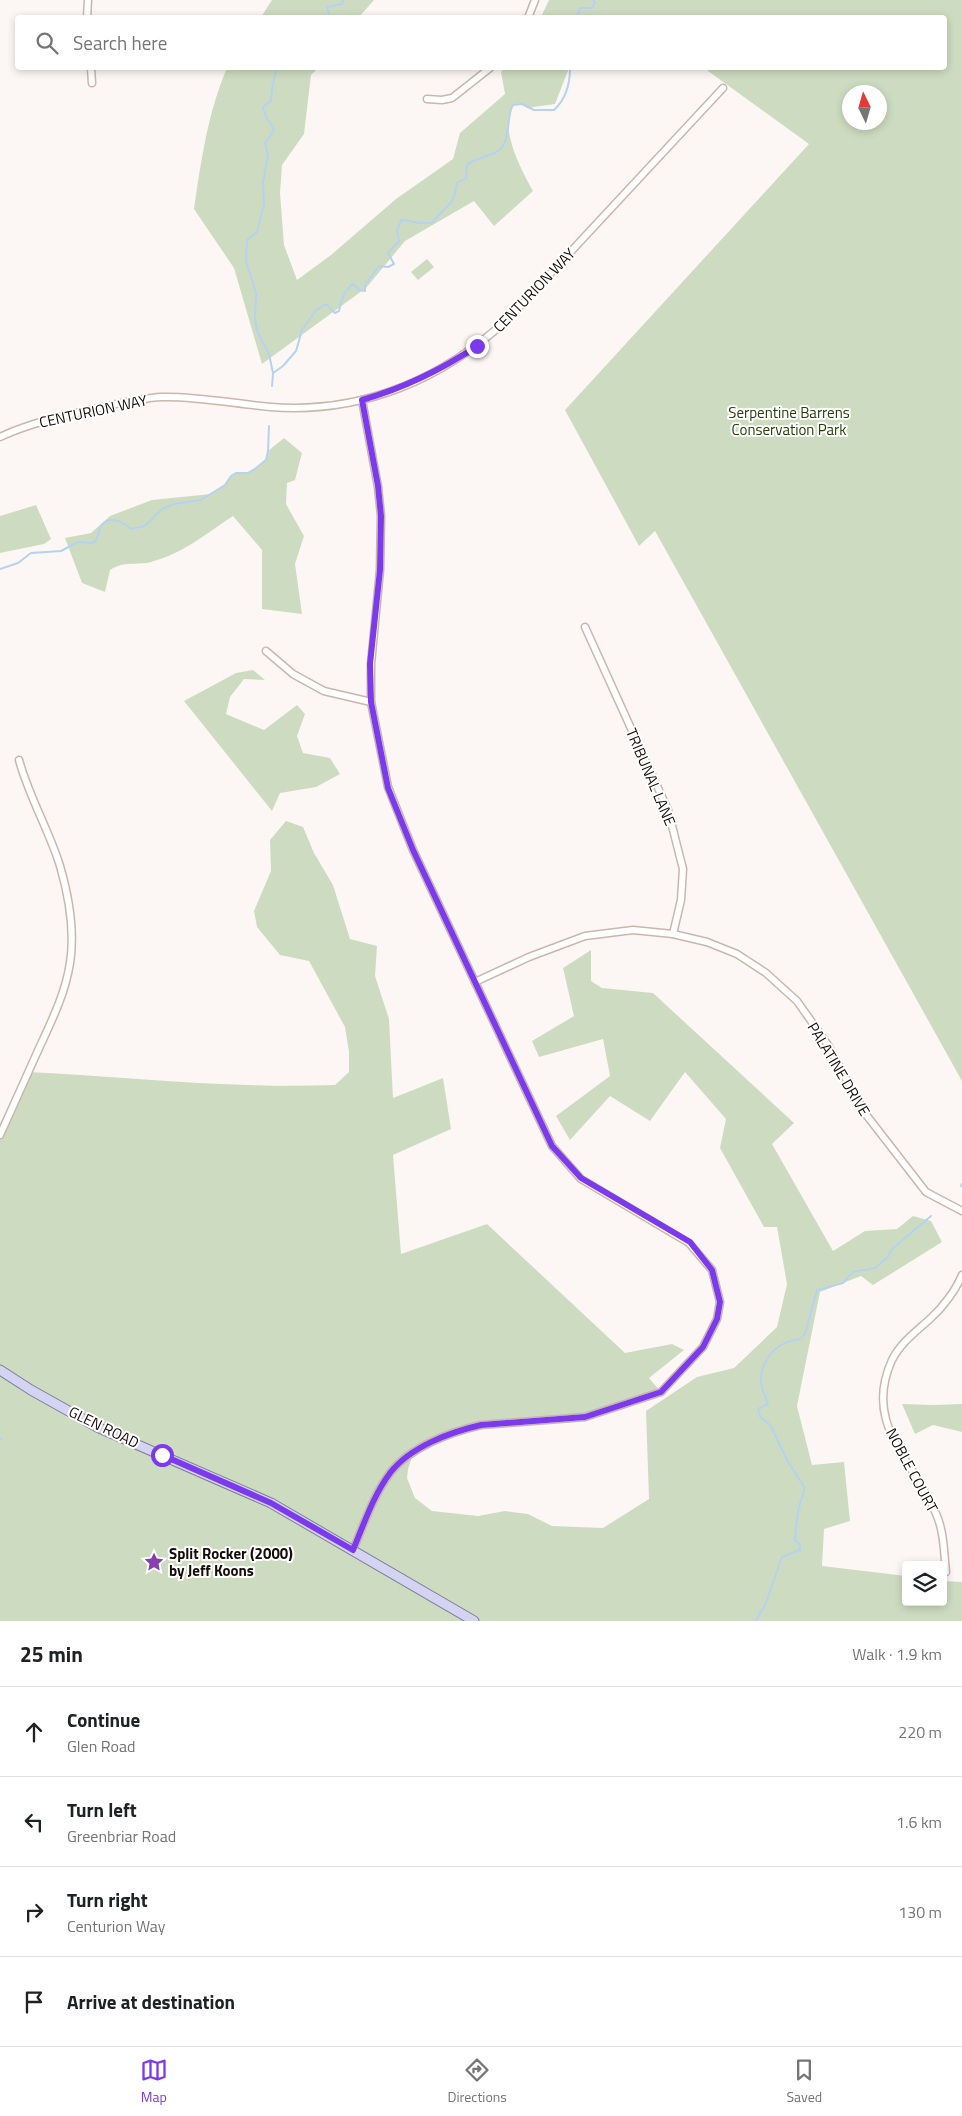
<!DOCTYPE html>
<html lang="en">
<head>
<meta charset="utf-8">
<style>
  :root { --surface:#fff; --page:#f6f6f6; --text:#202124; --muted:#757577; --line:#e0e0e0; --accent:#7c3aed }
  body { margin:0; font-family:"Titillium Web",sans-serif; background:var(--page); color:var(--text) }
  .controls { position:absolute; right:15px; bottom:15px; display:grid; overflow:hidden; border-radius:5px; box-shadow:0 2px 8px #0003 }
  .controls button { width:45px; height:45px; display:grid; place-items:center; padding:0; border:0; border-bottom:1px solid var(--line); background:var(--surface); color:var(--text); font:25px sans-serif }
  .compass { position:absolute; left:842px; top:85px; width:45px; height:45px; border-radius:50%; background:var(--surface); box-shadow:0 2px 8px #0003; rotate:355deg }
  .stop { position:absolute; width:15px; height:15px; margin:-11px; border:4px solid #7c3aed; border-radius:50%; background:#fff }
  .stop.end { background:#7c3aed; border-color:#fff; box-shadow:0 1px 5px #0008 }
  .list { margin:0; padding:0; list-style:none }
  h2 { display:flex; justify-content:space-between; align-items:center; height:65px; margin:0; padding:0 20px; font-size:21px }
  h2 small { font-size:16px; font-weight:400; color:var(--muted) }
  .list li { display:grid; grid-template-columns:32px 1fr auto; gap:15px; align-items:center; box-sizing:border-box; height:90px; padding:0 20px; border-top:1px solid var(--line) }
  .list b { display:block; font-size:19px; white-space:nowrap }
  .list p { margin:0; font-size:16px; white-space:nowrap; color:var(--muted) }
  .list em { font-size:16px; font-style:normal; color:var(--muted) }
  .icon { flex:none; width:28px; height:28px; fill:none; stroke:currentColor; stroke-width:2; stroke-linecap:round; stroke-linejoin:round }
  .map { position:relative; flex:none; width:962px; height:1621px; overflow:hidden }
  .search { position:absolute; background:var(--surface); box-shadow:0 2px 8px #0003; left:15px; right:15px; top:15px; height:55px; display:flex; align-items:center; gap:12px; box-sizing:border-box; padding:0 18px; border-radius:5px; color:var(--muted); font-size:19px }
  .sheet { height:425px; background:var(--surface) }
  nav { display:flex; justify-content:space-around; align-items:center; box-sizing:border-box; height:70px; border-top:1px solid var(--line); background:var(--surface); font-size:14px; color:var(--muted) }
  nav a { display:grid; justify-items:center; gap:2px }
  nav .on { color:var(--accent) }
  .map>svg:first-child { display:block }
  .green { fill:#cddcc0; fill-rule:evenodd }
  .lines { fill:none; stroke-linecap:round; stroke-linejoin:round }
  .stream { stroke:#b6d2f2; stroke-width:2 }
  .minor-casing { stroke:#cbb6ac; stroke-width:9 }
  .major-casing { stroke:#7f7c9c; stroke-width:11 }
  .minor { stroke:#fff; stroke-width:6 }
  .major { stroke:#d4d4f2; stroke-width:9 }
  .route { stroke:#7c3aed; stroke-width:6 }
  .labels { text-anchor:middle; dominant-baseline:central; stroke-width:4; stroke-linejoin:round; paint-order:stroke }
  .street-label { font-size:15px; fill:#140d0a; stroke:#fff }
  .park-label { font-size:15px; fill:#283f08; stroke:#fff }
  .poi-label { font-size:15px; font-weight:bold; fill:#140d0a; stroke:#fff; text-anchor:start }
</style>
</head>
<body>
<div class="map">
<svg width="962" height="1621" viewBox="0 0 962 1621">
  <rect width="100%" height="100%" fill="#fcf7f5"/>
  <!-- green -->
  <g class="green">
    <polygon points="272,0 374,0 359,17 261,17"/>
    <path d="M549,0H962V1081L655,531L639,546L565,410L809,144L704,68H944V18L541,17ZM850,92H880V122H850Z"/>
    <path d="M227,68H318L311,75L304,134L282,165L280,193L284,245L297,280L331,255L396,199L453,159L460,133L505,94L501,72L504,68H569L555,104L527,108L522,104L513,105C499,129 521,169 533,191L494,226L474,201L405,241L366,288L262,364L234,268L194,209C201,161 208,112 227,68Z"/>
    <polygon points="427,259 434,267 418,280 411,272"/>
    <path d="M284,438L302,453L295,480L287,483L286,504L304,536L295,564L302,614L262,609V550L233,516C204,535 186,552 151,562C135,566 126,560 110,570L105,592L82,583L65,538L91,533L110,516L152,500L211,494L225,485L231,476L236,473H248L256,468L265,460L268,451Z"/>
    <polygon points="36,505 51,539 44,544 0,553 0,516"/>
    <polygon points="253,670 265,680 244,679 230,697 226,714 264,730 297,705 305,714 297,736 303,753 330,758 340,774 316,787 280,793 272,811 184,701 236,673"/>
    <path d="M286,821L303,827L314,853L333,885L350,939L377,946L375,976L389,1019L393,1098L443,1078L451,1129L393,1155L401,1254L487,1224L625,1353L672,1344L684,1350L649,1378L661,1392L585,1417L482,1428L441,1438L414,1451L408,1469L407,1478L415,1498L432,1511L478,1516L505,1511L528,1514L552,1526L603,1528L649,1499L646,1411L697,1377L734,1368L777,1327L787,1284L777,1227H764L720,1148L726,1119L685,1072L650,1121L610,1096L570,1140L556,1116L610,1076L603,1039L539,1057L532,1041L574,1016L563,968L591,950V981L602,988L653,993L794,1123L772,1144L833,1251L865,1231L897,1229L913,1216L931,1221L942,1242L873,1285L861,1276L820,1292L797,1406L812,1465L844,1462L850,1521L824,1529L822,1566L906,1576V1602H943V1581L962,1582V1621H0V1135L28,1072C129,1077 233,1089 335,1085L349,1072V1052L345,1027L309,961L280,955L257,927L254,911L271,871L270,840Z"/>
    <polygon points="902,1404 934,1405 962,1404 962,1432 933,1425 915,1434"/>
  </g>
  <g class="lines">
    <!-- stream -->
    <g class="stream">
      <polyline points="330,18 327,7 342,4 343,0"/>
      <polyline points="577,18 580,8 592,8 595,2 593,0"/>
      <path d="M273,373L283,366L296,351L302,330L316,310L326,304L335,313L339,311C341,300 344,291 353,284L359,290L365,291V285L379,266L388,267L394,264L388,253L399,241L397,231L401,220C406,220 409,221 414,222C419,224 426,222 432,223C445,204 454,209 457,183L466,178L467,165C478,156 496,156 502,147C511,135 506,117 513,105L522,104L534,110H554C566,99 570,83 570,68"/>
      <path d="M272,386L273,373L269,354L257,331L255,318L256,293L246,261L247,240L257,232L264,204L263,183L268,155L265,143L274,130C270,121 264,117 263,107L271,101C271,89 274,79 277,68"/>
      <path d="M0,569L18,563L31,553L61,551L78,542L92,543L96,541C98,536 99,529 102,525C110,515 124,522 131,529L145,526L162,509L174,504L201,500L225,485L231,476L236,473H248L256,468L266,460L268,451L269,426"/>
      <polyline points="961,1186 962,1184"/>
      <polyline points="0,1439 2,1439"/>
      <path d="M756,1621L766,1603L782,1557L800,1550V1545L795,1540C796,1527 797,1515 800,1503C802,1497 805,1493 804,1487L787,1460L771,1426L760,1417L758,1409L768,1404C766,1397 761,1389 761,1381C761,1358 778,1341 800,1339L805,1334L817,1290L843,1283L853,1272L875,1268L887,1258L892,1249L931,1216"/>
    </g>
    <defs>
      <g id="minor">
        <polyline points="87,18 88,0"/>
        <polyline points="528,18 535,0"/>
        <polyline points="91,68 92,83"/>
        <polyline points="427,99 442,100 452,98 490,68"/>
        <path d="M0,437C30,423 62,416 94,409C117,404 139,398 162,397C198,396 235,404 271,407C363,414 443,379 509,318L723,88"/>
        <polyline points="585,627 668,810 683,869 681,900 673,934"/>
        <polyline points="266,651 293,674 324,691 371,702"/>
        <polyline points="475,982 529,957 585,936 633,930 673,934 707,942 737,954 766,973 797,1001 828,1045 864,1112 926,1192 962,1211"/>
        <path d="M0,1135C12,1108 24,1082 36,1055C49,1026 65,996 70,963C75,931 69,897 60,866C49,830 29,797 19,760"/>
        <path d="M353,1550C364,1524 373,1496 390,1473C410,1447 450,1432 481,1425L585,1417L661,1392L703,1347L717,1319L720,1302L712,1270L689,1243L581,1179L552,1146L413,850L388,787L371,702V664L380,570L381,516L378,487L362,400"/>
        <path d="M946,1572C944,1553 944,1533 937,1516C915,1460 862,1426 892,1360C901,1342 917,1331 931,1318C943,1307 956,1290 962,1275"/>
      </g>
      <polyline id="major" points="0,1370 31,1390 99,1428 271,1503 474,1621"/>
    </defs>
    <!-- minor casing -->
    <use href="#minor" class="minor-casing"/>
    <!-- major casing -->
    <use href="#major" class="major-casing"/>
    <!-- minor -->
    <use href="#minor" class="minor"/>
    <!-- major -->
    <use href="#major" class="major"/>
  </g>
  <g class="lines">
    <!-- route -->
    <path class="route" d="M162,1455L271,1503L353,1550C364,1524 373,1496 390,1473C410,1447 450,1432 481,1425L585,1417L661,1392L703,1347L717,1319L720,1302L712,1270L690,1242L581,1178L552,1146L413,850L388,788L371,702L370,664L380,570L381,516L378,486L362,400C404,388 441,370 477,346"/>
  </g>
  <!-- icons -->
  <defs>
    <symbol id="sight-bare" viewBox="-9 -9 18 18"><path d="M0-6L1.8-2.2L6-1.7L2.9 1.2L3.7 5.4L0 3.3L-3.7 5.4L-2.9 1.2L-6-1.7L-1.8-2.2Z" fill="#863eb1" stroke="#fff" stroke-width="2.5" paint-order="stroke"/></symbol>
  </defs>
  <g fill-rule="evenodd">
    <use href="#sight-bare" x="140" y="1548" width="28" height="28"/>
  </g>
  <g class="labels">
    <!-- street labels -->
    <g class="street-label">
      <text transform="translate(534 290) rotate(-46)">CENTURION WAY</text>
      <text transform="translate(93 411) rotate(-12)">CENTURION WAY</text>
      <text transform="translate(651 777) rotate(67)">TRIBUNAL LANE</text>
      <text transform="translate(839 1069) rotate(59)">PALATINE DRIVE</text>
      <text transform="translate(104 1427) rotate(26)">GLEN ROAD</text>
      <text transform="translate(912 1470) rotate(62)">NOBLE COURT</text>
    </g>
    <!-- park labels -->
    <g class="park-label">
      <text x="789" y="412">Serpentine Barrens<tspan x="789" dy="17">Conservation Park</tspan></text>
    </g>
    <!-- poi labels -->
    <g class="poi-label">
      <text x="169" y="1553">Split Rocker (2000)<tspan x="169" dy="17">by Jeff Koons</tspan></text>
    </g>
  </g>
</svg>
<div class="controls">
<button><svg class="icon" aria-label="layers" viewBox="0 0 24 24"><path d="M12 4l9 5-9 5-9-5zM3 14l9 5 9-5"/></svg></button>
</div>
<svg class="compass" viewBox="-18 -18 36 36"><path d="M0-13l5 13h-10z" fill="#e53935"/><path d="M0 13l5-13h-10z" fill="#757577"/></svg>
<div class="stop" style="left:162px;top:1455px"></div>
<div class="stop end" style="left:477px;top:346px"></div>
<div class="search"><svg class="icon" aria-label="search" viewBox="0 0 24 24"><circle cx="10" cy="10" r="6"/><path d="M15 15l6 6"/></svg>Search here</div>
</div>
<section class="sheet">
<h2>25 min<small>Walk · 1.9 km</small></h2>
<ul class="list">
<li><svg class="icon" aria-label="ahead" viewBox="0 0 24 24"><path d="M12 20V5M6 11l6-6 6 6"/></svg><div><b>Continue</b><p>Glen Road</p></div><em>220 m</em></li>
<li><svg class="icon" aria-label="left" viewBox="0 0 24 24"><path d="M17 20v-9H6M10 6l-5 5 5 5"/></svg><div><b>Turn left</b><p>Greenbriar Road</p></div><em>1.6 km</em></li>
<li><svg class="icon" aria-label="right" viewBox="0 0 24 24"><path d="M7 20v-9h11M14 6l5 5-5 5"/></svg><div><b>Turn right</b><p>Centurion Way</p></div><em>130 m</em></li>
<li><svg class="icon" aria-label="arrive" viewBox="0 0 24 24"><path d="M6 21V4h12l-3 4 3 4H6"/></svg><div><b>Arrive at destination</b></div></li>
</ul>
</section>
<nav>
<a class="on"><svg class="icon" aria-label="map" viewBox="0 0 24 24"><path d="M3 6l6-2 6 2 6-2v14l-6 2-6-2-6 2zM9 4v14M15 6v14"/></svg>Map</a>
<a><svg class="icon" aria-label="directions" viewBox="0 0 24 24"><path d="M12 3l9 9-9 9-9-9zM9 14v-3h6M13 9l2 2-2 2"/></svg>Directions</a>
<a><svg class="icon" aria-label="saved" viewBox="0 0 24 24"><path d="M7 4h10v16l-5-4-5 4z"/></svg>Saved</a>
</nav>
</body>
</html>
